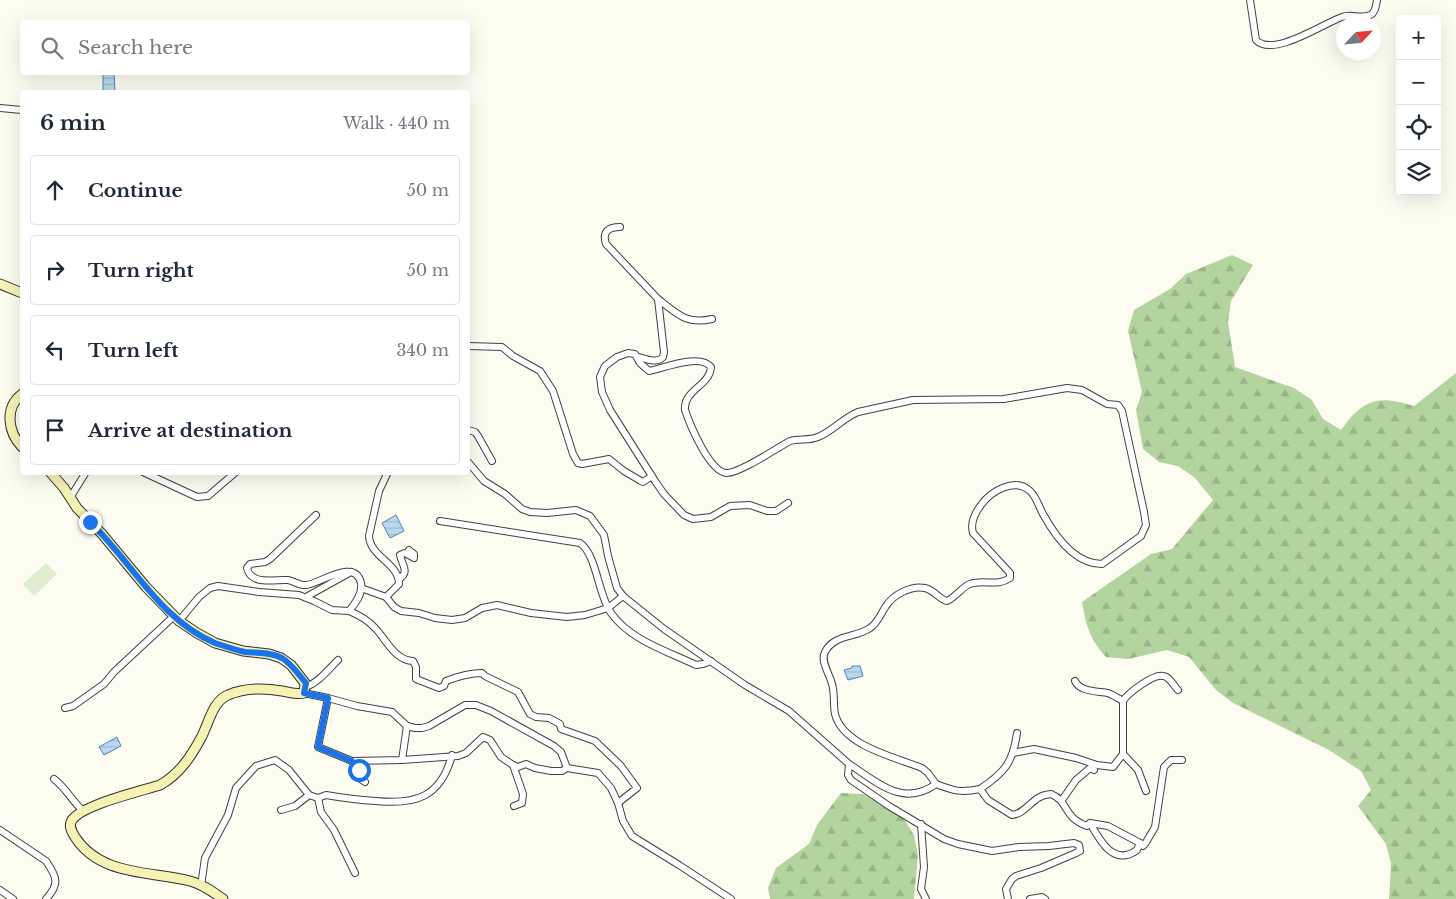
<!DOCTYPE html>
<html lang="en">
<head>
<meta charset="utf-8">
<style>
  :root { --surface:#fff; --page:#f6f6f7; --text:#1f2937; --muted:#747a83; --line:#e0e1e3 }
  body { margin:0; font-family:"Libre Baskerville",serif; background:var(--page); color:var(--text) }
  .controls { position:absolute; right:15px; top:15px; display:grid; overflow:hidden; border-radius:5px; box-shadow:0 5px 20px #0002 }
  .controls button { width:45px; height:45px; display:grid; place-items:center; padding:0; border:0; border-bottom:1px solid var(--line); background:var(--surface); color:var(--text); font:25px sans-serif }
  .compass { position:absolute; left:1336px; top:15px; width:45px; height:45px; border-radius:50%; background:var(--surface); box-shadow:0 5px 20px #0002; rotate:64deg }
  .stop { position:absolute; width:15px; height:15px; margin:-11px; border:4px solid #1a73e8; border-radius:50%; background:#fff }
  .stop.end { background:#1a73e8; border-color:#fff; box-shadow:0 1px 5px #0008 }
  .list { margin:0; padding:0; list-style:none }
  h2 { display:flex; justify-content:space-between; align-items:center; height:65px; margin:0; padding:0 20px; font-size:21px }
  h2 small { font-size:16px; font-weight:400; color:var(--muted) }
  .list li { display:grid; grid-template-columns:32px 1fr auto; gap:15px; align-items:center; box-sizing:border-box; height:70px; margin:0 10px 10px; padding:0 10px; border:1px solid var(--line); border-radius:5px }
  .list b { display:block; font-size:19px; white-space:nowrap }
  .list em { font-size:16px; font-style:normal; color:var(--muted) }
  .icon { flex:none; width:28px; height:28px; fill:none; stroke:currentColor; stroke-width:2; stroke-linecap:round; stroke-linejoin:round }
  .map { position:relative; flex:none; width:1456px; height:899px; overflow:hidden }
  .search { position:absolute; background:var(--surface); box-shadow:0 5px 20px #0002; left:20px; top:20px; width:450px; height:55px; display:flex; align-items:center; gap:12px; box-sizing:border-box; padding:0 18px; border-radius:5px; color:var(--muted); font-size:19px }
  .panel { position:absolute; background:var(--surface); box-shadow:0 5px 20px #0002; left:20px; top:90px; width:450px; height:385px; border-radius:5px }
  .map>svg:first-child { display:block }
  .forest { fill:url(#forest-firs) }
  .pitch { fill:#e0eccf }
  .water { fill:url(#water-rules); stroke:#4b87bd }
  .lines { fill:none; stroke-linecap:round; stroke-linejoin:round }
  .street-casing { stroke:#414141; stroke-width:8 }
  .secondary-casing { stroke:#303030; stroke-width:11 }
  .street { stroke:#fff; stroke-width:6 }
  .secondary { stroke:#f5f3b4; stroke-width:9 }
  .route { stroke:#1a73e8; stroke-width:6 }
</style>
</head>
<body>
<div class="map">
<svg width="1456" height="899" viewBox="0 0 1456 899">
  <defs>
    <pattern id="forest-firs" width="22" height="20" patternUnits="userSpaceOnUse" patternTransform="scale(1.25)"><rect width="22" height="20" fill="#b3d39f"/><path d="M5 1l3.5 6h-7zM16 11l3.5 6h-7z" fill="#99b488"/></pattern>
    <pattern id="water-rules" width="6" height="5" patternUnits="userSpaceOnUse" patternTransform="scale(1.25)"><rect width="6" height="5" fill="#bbd8ef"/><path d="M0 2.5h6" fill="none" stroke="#a0b8cc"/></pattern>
  </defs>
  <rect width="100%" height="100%" fill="#fdfcf1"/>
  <!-- forest -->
  <g class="forest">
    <path d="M1232,255L1253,265L1231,301L1228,322L1235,367L1294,388L1312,400L1323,419L1341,430C1345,426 1348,419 1353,415C1373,395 1389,399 1414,406L1456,373V899H1389L1391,864L1386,844L1358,806L1371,790L1361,771L1329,750L1233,703L1216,690L1189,657L1167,650L1128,659L1106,657C1090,639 1086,626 1082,602L1151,554L1172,549L1213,500L1195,478L1178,466L1159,462L1143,449L1136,410L1142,392L1128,331L1134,310L1170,289L1186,274Z"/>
    <polygon points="841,793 863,794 901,814 914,835 918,855 914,899 770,899 768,888 776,868 809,844 817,825"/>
  </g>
  <!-- pitch -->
  <polygon class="pitch" points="46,563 57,574 34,596 23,584"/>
  <!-- water -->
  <g class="water">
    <polygon points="103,73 114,73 115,92 103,92"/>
    <polygon points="396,515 404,531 390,538 382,523"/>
    <polygon points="852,666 860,666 863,676 848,680 844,670 852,668"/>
    <polygon points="117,737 121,746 104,755 99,747"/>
  </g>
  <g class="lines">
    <defs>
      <g id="street">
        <path d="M1250,0L1256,40C1273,58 1324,23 1342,17C1351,13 1363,20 1372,14C1376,10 1376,5 1377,0"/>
        <polyline points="0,108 22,110"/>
        <path d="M620,227C608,227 602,232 606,244L658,299"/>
        <polyline points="468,346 502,347 513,356 540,371 553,391 573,454 578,463 582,464 609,459 624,471 641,481 643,482 652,476"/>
        <path d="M638,357C646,359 657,364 663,357L664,352L658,299C677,314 687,325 712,319"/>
        <polyline points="468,430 475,432 478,436 492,461"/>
        <polyline points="468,462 484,481 505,494 522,509 530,512 547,513 576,510 590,516 604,535 608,556 617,588 623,596 664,629 745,685 789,711 849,764 848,775 851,780 889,806 944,839 958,844 992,851 1019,847 1049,846 1074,843 1079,845 1080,851 1076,853 1041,868 1016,876 1012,879 1006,889 1008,899"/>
        <polyline points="143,472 197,497 208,496 236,472"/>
        <polyline points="70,498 86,472"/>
        <path d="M788,503L776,511H767L750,505L730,506L711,517L693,519L684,515L664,494L655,481L610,410L602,392L600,377L605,366L617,357L628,353L635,354L640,363L649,371C664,368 700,353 711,367C710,386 683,390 685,410C690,425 710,473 727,473C740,473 777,448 790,441C799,438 809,441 818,437C833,431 843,418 858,412L913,400L1004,399L1067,388L1082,390L1107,404L1118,405L1122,411L1144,512L1146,525L1141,536L1102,564C1074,564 1055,536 1043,514C1039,507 1036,496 1030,491C1015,477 991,491 981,505C975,513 970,523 973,533L1010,573V578C997,587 984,579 970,584C963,586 956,597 947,601C939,599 934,590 925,588C911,585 893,595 886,606C881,613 878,623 870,628C856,638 834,634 825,652C820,661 830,675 832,684C835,694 833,704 835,714C843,746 895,757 922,768L928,773L936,784C903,808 877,782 849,764"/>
        <path d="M440,521L580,543C597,555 598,595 611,613C630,640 667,651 696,665L703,664L711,661"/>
        <path d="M399,579C410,572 402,565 400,555L405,553L414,558V554L409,550"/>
        <path d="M361,588L386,597L399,584C399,563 370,557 369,536L379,491L388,472"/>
        <polyline points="306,597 351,572"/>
        <polyline points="386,597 394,607 401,611 419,613 435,618 452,620 465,618 482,608 497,605 531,613 567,617 585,615 608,608 623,596"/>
        <path d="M349,611C359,615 368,620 375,628C386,639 395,661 413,661L416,667V679L439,688L444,686L446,681C459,676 469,673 482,673L485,676L518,692L530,714L536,717L549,718L560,724L561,729L595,741L621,766L637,788L618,803"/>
        <path d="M179,621L199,597L210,588L218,586L259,592L299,595L314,601L332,610L349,611C355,604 363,594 361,583C355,557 320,584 306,585C300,586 294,581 288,580C275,579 251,586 247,568L250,564L265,562L270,559L316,515"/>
        <path d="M1075,681C1080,692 1097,691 1108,693C1113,695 1118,698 1123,701"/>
        <path d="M306,687C319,682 328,670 338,660"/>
        <polyline points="304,693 328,698 318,747 352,761 359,770 359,778 365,782"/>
        <polyline points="328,698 357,706 392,712 407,726 415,728 422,728 429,726 465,705 476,705 491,711 554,746 561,752 567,768"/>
        <polyline points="65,708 73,706 104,684 114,672 173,617"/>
        <path d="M1013,753L1034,749L1076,758L1097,765L1113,767L1123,754V701C1128,693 1153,674 1163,676C1169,676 1174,686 1178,690"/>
        <polyline points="1123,754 1138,770 1146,791"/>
        <polyline points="402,760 407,726"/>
        <polyline points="352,761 402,760 458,756 466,753 483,737 490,740 501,757 513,765 523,794 522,803 514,806"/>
        <polyline points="513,765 518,767 526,764 535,768 551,771 562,771 567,768 598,773 611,788 618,803 623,821 632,836 679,865 731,899"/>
        <path d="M54,779C66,788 72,801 83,811"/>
        <path d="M936,784C954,791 961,793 980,789L988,800L1012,815C1028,813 1032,795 1051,794C1070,802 1062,817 1087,826L1090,823C1100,841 1114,867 1137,850L1140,843L1143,846L1145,844L1155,827L1164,767L1171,760H1182"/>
        <path d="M980,789C1004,773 1013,763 1017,733"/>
        <polyline points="318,798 321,812 334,830 355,873"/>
        <polyline points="1062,800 1076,780 1090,768 1094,770"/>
        <path d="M281,810L295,806L309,795L318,798L326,795C343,798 359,800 376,801C416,805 441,797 452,755"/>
        <polyline points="1090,823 1108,826 1140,843"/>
        <polyline points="921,824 924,867 921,889 926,899"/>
        <path d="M0,830L46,861C57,877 60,884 46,899"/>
        <polyline points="201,886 205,858 228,815 236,788 256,766 275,760 289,770 309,795"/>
        <polyline points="0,890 13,899"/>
        <polyline points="1030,899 1042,897 1045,899"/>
      </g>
      <g id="secondary">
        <polyline points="0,284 22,293"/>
        <path d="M22,394C4,408 8,432 22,447"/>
        <path d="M50,472L64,488L77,508L102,534L146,587L179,621L197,633L215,643L243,651L269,654L281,658L291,665L305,683L304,693C295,695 290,692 282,691C265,688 244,688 228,695C213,701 209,722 202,736C192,755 180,774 160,785C141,791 82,805 72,820C68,826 72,832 75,837C100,876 150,871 190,881C202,884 213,892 223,899"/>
      </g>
    </defs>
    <!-- street casing -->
    <use href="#street" class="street-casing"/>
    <!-- secondary casing -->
    <use href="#secondary" class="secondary-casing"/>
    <!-- street -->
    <use href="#street" class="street"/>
    <!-- secondary -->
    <use href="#secondary" class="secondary"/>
  </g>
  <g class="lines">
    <!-- route -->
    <path class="route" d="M90,522C132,562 160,620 215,643C224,646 235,650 245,652C257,653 271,652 282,658C292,664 298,674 306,683L304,693L328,698L318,747L352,761L359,770"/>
  </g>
</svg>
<div class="controls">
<button>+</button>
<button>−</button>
<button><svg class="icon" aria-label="locate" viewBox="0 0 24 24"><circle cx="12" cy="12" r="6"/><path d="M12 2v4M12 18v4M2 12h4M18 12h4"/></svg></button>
<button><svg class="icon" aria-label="layers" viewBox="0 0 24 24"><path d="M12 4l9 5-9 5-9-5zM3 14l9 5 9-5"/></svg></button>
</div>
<svg class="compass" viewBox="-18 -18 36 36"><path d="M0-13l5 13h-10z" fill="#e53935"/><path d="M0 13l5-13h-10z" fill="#747a83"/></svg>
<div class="stop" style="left:359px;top:770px"></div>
<div class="stop end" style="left:90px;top:522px"></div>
<div class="search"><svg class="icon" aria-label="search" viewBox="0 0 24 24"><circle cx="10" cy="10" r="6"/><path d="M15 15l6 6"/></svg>Search here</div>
<section class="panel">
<h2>6 min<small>Walk · 440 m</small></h2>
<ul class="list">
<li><svg class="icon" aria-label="ahead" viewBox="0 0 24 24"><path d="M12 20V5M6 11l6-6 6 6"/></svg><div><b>Continue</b></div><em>50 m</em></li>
<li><svg class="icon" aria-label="right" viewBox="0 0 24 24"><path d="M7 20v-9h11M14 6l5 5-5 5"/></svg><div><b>Turn right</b></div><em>50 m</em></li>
<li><svg class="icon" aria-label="left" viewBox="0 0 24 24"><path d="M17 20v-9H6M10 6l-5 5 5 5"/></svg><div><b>Turn left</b></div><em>340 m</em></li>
<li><svg class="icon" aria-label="arrive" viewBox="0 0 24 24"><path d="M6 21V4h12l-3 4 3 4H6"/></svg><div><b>Arrive at destination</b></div></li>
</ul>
</section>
</div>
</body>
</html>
